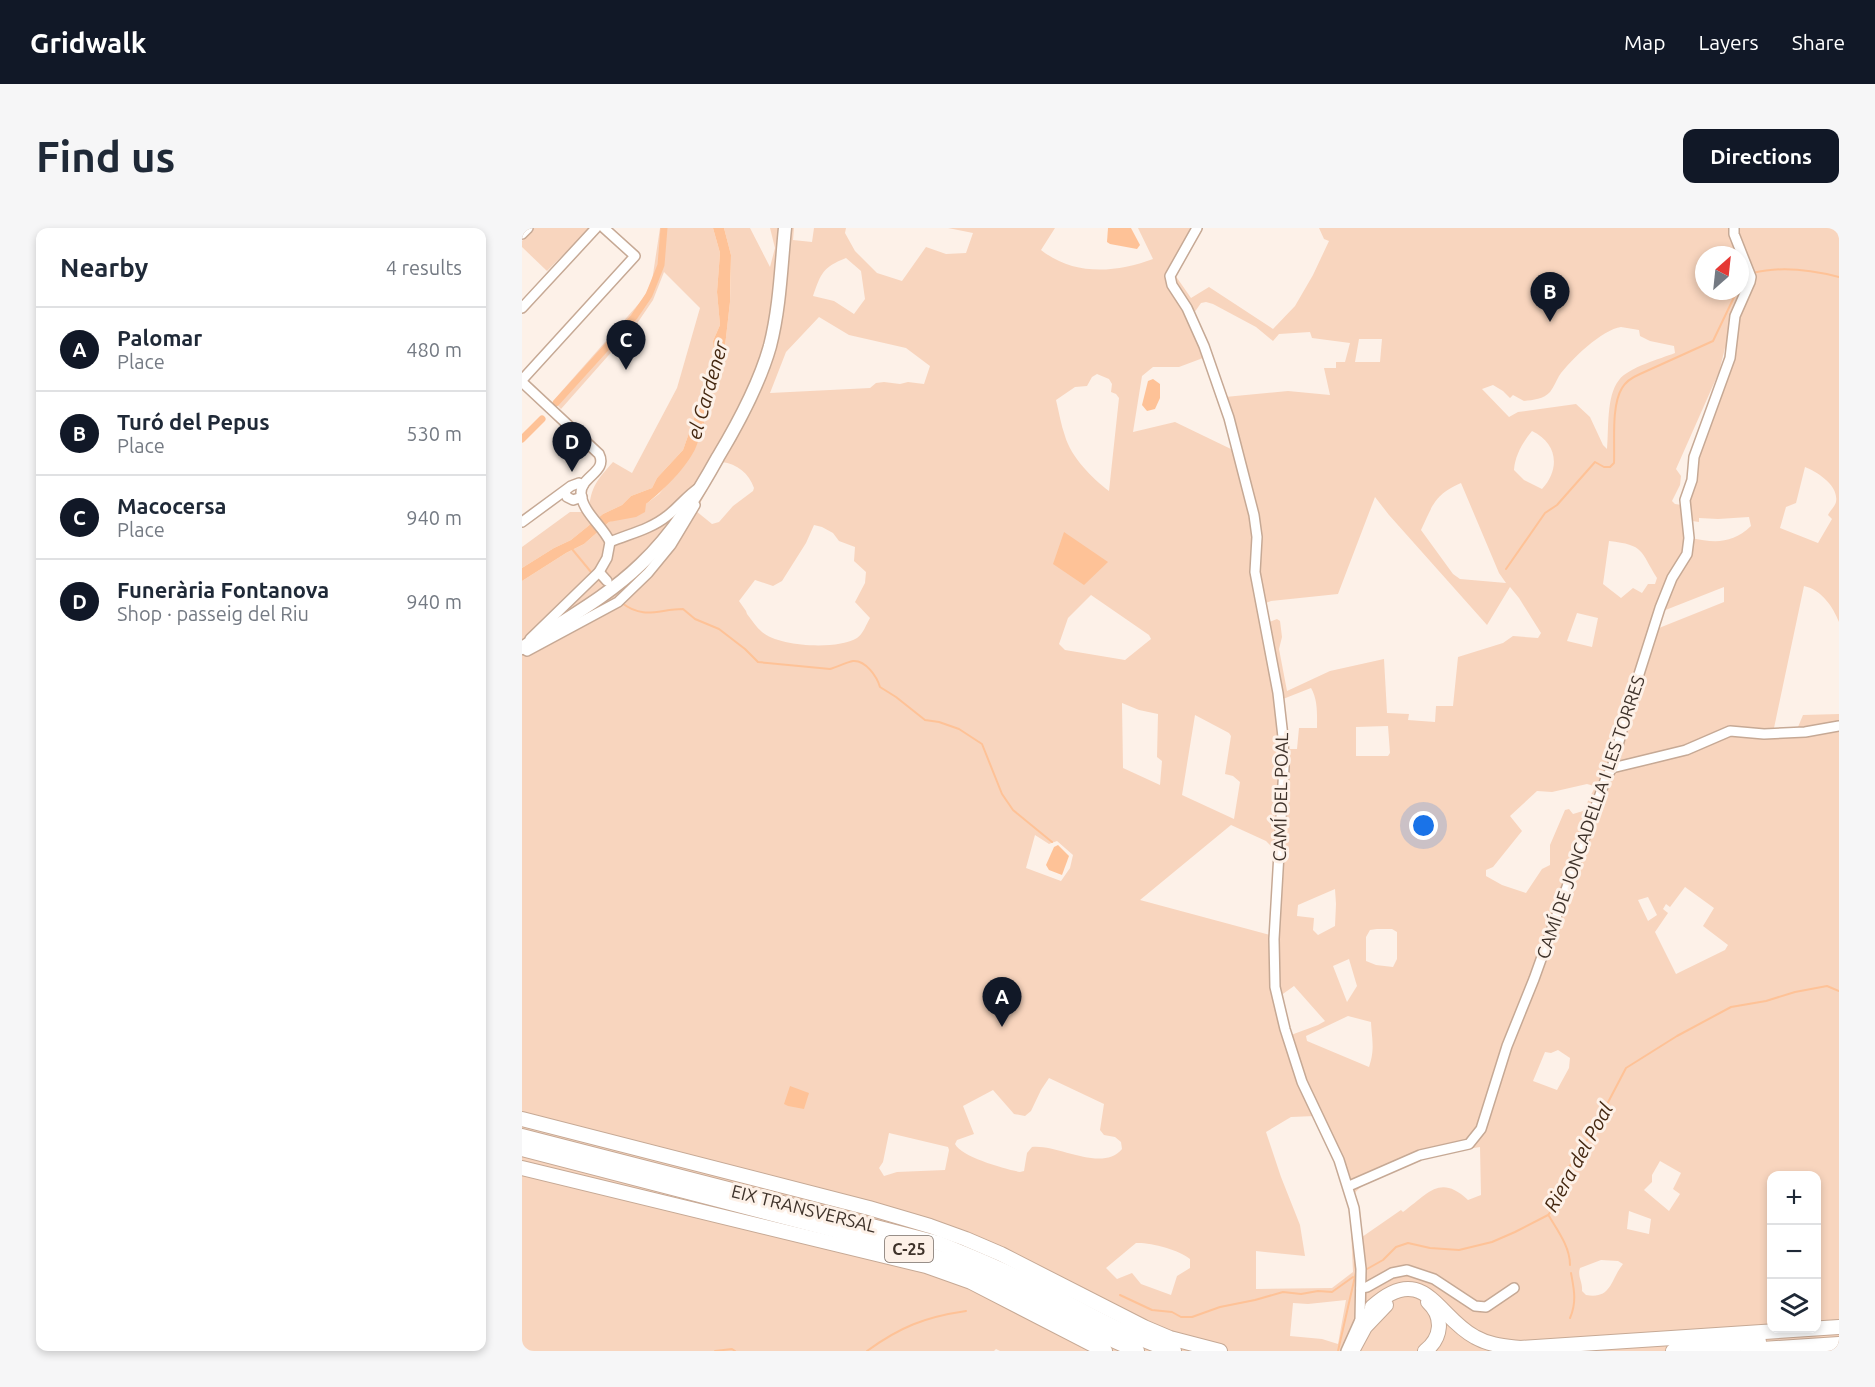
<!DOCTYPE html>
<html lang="en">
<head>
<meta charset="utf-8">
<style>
  :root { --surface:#fff; --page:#f6f6f7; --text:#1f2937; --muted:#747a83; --line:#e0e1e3; --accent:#111827 }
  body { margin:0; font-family:Ubuntu,sans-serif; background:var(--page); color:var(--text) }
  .controls { position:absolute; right:18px; bottom:18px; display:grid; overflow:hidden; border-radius:12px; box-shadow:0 3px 9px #0003 }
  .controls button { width:54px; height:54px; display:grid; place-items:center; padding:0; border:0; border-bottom:2px solid var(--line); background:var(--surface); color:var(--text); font:30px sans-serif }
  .compass { position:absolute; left:1173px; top:18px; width:54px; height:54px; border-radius:50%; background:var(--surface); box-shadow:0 3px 9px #0003; rotate:27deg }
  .you { position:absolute; left:902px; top:598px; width:21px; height:21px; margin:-15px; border:4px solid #fff; border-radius:50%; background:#1a73e8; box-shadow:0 0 0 9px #1a73e833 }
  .badge { display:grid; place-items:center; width:39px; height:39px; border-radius:50%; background:var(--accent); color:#fff; font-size:20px; font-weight:700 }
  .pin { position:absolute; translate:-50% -50px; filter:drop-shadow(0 2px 3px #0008) }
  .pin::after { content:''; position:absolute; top:32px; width:21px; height:18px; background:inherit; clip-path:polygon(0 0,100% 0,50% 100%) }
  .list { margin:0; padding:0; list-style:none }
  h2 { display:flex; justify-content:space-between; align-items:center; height:78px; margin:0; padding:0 24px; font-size:26px }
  h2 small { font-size:20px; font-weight:400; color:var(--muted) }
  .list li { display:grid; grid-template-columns:39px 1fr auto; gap:18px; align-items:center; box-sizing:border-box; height:84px; padding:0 24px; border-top:2px solid var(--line) }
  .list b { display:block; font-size:22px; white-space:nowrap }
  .list p { margin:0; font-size:20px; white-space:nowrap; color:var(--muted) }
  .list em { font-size:20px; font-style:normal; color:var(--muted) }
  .icon { flex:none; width:33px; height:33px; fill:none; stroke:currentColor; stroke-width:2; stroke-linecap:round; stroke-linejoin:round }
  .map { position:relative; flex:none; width:1317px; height:1123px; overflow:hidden; border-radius:12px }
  header { display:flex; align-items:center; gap:36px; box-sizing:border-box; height:84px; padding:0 30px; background:var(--accent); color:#fff }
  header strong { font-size:28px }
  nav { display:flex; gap:33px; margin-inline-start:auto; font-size:21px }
  .intro { display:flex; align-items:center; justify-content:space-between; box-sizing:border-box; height:144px; padding:0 36px }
  h1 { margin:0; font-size:42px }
  .button { padding:15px 27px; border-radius:12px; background:var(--accent); color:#fff; font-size:21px; font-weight:700 }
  main { display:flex; gap:36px; padding:0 36px }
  aside { flex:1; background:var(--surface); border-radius:12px; box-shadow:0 3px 9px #0003 }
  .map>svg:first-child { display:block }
  .green { fill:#f8d5be; fill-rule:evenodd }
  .water { fill:#fec297 }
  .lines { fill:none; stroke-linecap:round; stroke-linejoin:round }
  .stream { stroke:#fec297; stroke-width:2 }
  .canal { stroke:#fec297; stroke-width:7 }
  .minor-casing { stroke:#c6a995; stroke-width:12 }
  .major-casing { stroke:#c6a995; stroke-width:15 }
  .highway-casing { stroke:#c6a995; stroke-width:16 }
  .minor { stroke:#fff; stroke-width:9 }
  .major { stroke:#fff; stroke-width:12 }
  .highway { stroke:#fff; stroke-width:14 }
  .labels { text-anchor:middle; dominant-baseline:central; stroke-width:6; stroke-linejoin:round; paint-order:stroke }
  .shield { fill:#fdf1e8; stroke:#776b63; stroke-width:1.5 }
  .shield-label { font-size:16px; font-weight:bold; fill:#3e322a }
  .street-label { font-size:18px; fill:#3e322a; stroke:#fdf1e8 }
  .water-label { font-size:20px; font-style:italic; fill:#452811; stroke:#fdf1e8 }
</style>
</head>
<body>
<header>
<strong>Gridwalk</strong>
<nav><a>Map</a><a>Layers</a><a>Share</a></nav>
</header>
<div class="intro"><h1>Find us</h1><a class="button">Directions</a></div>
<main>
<aside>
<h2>Nearby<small>4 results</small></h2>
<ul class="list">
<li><span class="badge">A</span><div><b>Palomar</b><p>Place</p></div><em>480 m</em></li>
<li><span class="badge">B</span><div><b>Turó del Pepus</b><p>Place</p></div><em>530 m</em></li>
<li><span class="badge">C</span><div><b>Macocersa</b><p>Place</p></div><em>940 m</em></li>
<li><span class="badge">D</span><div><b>Funerària Fontanova</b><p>Shop · passeig del Riu</p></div><em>940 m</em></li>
</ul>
</aside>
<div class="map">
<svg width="1317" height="1123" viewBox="0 0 1317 1123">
  <rect width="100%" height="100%" fill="#fdf1e8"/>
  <!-- green -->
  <g class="green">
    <polygon points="12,0 68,0 25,43 0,19 0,13"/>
    <path d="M138,0H191L198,25L195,64L198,97L191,113L192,125L182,162L161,222L135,250L130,260L109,268L100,277L81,286L49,312L32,320L0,340V319L48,284H64L67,281C69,258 76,251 91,234L110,245L155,160L178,80L142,44L131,72L116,94L39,181L31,173L121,71L130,53Z"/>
    <path d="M202,0H228L248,39L253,20L248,0H272L271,12L290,14L292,0H324L323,5L333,23L355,45L380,53L404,19L424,26L444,25L451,5L426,0H533L519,22C552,48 593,45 631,31L616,0H679L653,47L669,70L687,59L751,101L773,78L791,47L807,13L802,11L797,0H1314L1317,2V394C1311,379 1300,362 1282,358L1252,500L1276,499L1281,487L1317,486V1123H478L474,1121L472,1123H0V353L44,325L62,316L87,294L100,290L124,276L137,266L165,233L181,196L195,146L201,136L208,74L209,47V27ZM1182,27H1218V63H1182ZM324,30L339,43L343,71L332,86L312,73L291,68C299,45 301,39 324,30ZM684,74L691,76L734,99L751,113L757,106L788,104L790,110L828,115L823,134H814V140H802L808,167L766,163L703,169L672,85L679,75ZM297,89L327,107L384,120L408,138L402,156L386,154L378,156L362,154L354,155L348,160L248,165L264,124ZM1099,99L1117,102L1118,108L1128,113L1152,118L1153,125C1138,131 1107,139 1097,152C1084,168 1087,202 1085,221L1081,217L1068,189L1054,176L996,184L987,189L960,161L971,157L981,163L988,170L991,167L1002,173C1011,172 1022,171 1028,164C1032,159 1034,153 1037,148C1048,132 1081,101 1099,99ZM837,111H860L858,134H833ZM1203,120L1205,122C1200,156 1181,185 1171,218C1170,224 1170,230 1169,236C1167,250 1163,263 1160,277L1153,276L1150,273L1158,257L1159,248L1154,241L1197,144ZM681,130L696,171L711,222L653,194L611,204L620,148L631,139H657ZM575,146L587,151L590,156L589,164L594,166L597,170L587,263C570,250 549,229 543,208C539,197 537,184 534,172L553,159L565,158L570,149ZM1010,203C1035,215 1039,240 1020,261L1002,252L992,242C993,227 1001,214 1010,203ZM200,234C215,236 227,245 232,260L231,263L211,278L197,294L190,296L174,283ZM1283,239C1295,244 1317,257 1314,274C1313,278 1308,283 1306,287L1310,291L1296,315L1258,300L1264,279L1274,275ZM939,255L977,345L984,355L938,351L931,346L899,302C911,277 912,267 939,255ZM853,269L867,287L965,397L988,359L997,370L1019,405L1016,410L991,408L981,415L936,429L931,478H914L913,494L886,492L887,486L865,485L862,431L808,443L765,463L757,421L760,409L758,393L755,391L747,394L741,376L749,373L816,366ZM1227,289L1229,298C1210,316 1193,315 1169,310L1170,293L1177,294V290L1196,291ZM292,297L300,299L311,305L317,313L333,319L332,333L344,344L343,355L333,374L348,390C344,397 341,406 335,410C316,422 257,419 240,404C234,399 230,392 225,386L224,383L217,373L233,352L251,358L260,353L284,315ZM1087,313C1123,317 1118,323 1135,350L1133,356H1126L1120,365L1111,360L1099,370L1081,356ZM1202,359V374L1137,400L1141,383ZM569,367L627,407L629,411L603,432L543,422L537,416L546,390ZM1055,385L1076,390L1070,419L1045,413ZM789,460C796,472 795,486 795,500H777L775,521H764L761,471ZM600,475L617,482L636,486L635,529L640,533L638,557L601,540ZM673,487L707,505L709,508L703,546L711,548L718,554L712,591L660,567ZM866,498L868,525L866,528H834V499ZM1065,556L1072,558V561L1061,583L1051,586L1047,581L1043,582L1028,617V637L1020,641L1004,665L980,657L964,648V642L971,639L1000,603L988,588L1015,563L1030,564ZM709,597L744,613L755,624L748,707L618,672ZM513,607L527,616L535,613L551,627L548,640L539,653L504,640ZM1163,659L1192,680L1181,698L1206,717L1203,722L1154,746L1133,704L1146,685L1141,681L1144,676L1148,679ZM813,661L814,676L813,698L796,707L791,702L792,690L775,688L776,677ZM1126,669L1135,687L1126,693L1116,672ZM855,701H870L875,704V731L871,739L854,737L844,733V709L848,702ZM827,731L835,758L825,774L811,738ZM772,758L803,793L796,797L769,807L758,768ZM826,788L849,794C850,813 853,821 847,839L785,813L784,808ZM1036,822L1048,830L1047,840L1035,862L1011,853L1023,824L1029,825ZM527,850L582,876L578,902L582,907L593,909L599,914L600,921C580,945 536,916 510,919L505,925L502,943L498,944C483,941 439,929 433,916L435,912L452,906L441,878L471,862L492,886L503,888L509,883L519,862ZM793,888L821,953L828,981L831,1044L810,1060L734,1061V1023L783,1028L778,997L759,949L744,904L769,889ZM367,905L426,919L427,922L423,942L375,944L362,948L357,940L361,934ZM958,919L959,967L946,972C918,946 907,965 881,984L879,982L840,1009L838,982L833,965C853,940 927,923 958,919ZM1138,933L1159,945L1151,961L1158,966L1147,983L1122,962L1130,954V947ZM1250,948H1294V1100H1250ZM1107,983L1129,991L1127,1006L1105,1001ZM614,1015C627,1014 658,1022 668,1031V1040L655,1048L649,1067L619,1056L610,1045L595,1051L584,1040ZM1079,1032L1096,1033L1101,1036C1089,1050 1090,1072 1064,1067L1060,1063C1061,1054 1055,1048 1058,1040ZM824,1072L816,1116L800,1111L768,1108L771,1075L786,1076Z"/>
  </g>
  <!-- water -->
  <g class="water">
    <path d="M191,0H202L209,27L208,74L201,136L195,146C188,170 183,196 174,219C166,238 141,263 124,276L123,284L114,289L87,294L62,316L44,325L0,353V340L32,320L49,312L81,286L100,277L109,268L130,260L135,250L161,222L182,162L192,125L191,113L198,97L195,64L198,25Z"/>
    <polygon points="586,0 609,0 618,17 615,21 588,16 585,14"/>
    <polygon points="631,151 638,156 638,170 633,181 625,183 620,177 626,153"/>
    <polygon points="542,304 586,334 562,357 531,336"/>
    <polygon points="536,617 547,628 540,647 527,642 524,637 532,619"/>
    <polygon points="268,858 287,865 282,881 266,878 262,876"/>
  </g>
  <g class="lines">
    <!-- stream -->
    <g class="stream">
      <path d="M1231,45C1258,38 1290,42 1317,49"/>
      <polyline points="1218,59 1225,48"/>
      <polyline points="50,321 69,344"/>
      <path d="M984,341L1023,285L1035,277L1073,234L1082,239H1088L1092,235C1093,214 1089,178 1100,160C1104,153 1111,149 1118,146L1191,113L1215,63"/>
      <polyline points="77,352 81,356"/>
      <path d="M100,375C122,392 137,381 161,381L173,391L197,401L223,421L236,434L308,441C315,439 325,434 331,433C344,432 355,449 358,459L374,469L403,492L417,494L437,501L460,516L480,566L491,582L530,614"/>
      <path d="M1027,988C1036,1003 1048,1019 1048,1037"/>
      <polyline points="845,1041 861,1032 874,1019 886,1015 908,1020 937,1022 970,1014 993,1004 1026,987 1033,979 1041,962 1045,942 1071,903 1104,840 1155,808 1209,779 1244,773 1273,764 1305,758 1317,763"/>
      <polyline points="598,1067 630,1082 650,1084 659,1089 670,1089 698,1079 733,1072 761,1064 779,1066 796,1063 810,1064 831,1049"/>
      <path d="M1048,1090C1055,1074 1052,1061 1049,1045"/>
      <polyline points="193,1123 210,1121 213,1123"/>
      <path d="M345,1123C378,1099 403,1089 444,1083"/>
      <polyline points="816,1123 834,1044 832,1020"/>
    </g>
    <!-- canal -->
    <g class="canal">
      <polyline points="34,175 112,89 127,67 139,37 142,0"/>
      <polyline points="0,211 20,191"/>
    </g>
    <defs>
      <g id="minor">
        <polyline points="675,0 648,48 650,57 665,80 682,118 707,190 732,287 735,309 733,344 756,465 761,509 762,539 752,711 753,759 763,801 780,854 817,932 832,980 839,1041 838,1093"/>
        <polyline points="0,6 6,0"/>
        <polyline points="0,80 74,0"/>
        <polyline points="0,152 113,28 82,0"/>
        <path d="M0,154L77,226C86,244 59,248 59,265C60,284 81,298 88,314L85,330L77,344L8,411"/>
        <polyline points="43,264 45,269 51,272 60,269"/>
        <polyline points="0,294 49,258 57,255 61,257"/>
        <path d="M88,314C107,306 129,301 145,288C157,279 165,267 178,259"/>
        <polyline points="77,344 85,353"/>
        <polyline points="5,423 96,374 126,345 149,317 173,277"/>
        <polyline points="1090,540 1164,522 1208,503 1242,506 1283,504 1317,498"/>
        <polyline points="827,958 898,927 947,916 959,901 985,818 1012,751 1084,550 1090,540 1104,487 1138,380 1150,350 1165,326 1167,310 1163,272 1170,252 1172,229 1208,130 1213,88 1228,54 1229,49 1212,6 1212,0"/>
        <polyline points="839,1060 845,1059 870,1045 885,1042 912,1051 953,1078 964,1079 992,1060"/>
        <polyline points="824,1123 837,1094 850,1079"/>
      </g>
      <path id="major" d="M0,420C40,393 84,370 119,336C151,306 175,267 196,229C217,194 237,157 248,118C258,79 259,39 263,0"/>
      <g id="highway">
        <polyline points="0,891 347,980 408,998 444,1011 479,1026 622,1099 648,1110 698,1123"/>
        <path d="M0,908L416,1015C446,1027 476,1039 505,1054C554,1078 600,1107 652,1123"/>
        <polyline points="0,921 412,1028 452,1042 499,1065 575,1105 615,1123"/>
        <polyline points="0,940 404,1038 449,1054 583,1123"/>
        <path d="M850,1079C902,1032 915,1089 953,1109C967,1117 982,1118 998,1120L1317,1099"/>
        <polyline points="1226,1122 1317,1116"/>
        <polyline points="830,1123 843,1099 864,1077"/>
        <path d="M903,1123C920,1110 922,1089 906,1074"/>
        <polyline points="1151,1123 1237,1114"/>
      </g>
    </defs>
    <!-- minor casing -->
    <use href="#minor" class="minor-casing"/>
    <!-- major casing -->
    <use href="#major" class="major-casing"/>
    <!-- highway casing -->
    <use href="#highway" class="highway-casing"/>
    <!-- minor -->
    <use href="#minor" class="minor"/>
    <!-- major -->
    <use href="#major" class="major"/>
    <!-- highway -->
    <use href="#highway" class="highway"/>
  </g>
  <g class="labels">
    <!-- shield labels -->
    <rect class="shield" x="363" y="1008" width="48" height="26" rx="4.5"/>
    <g class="shield-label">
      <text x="387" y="1021">C-25</text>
    </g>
    <!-- street labels -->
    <g class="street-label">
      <text transform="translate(758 569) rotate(-89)">CAMÍ DEL POAL</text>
      <text transform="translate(1068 589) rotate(-71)">CAMÍ DE JONCADELLA I LES TORRES</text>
      <text transform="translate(282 980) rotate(14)">EIX TRANSVERSAL</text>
    </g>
    <!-- water labels -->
    <g class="water-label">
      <text transform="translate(185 162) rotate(-74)">el Cardener</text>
      <text transform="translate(1056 929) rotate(-61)">Riera del Poal</text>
    </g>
  </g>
</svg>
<div class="controls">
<button>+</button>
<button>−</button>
<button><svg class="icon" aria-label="layers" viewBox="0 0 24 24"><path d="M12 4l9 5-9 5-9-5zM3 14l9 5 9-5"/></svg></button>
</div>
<svg class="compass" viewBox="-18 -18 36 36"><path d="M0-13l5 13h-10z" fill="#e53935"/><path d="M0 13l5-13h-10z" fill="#747a83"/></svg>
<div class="you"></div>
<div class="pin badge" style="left:480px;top:799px">A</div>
<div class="pin badge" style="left:1028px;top:94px">B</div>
<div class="pin badge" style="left:104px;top:142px">C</div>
<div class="pin badge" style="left:50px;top:244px">D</div>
</div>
</main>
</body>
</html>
